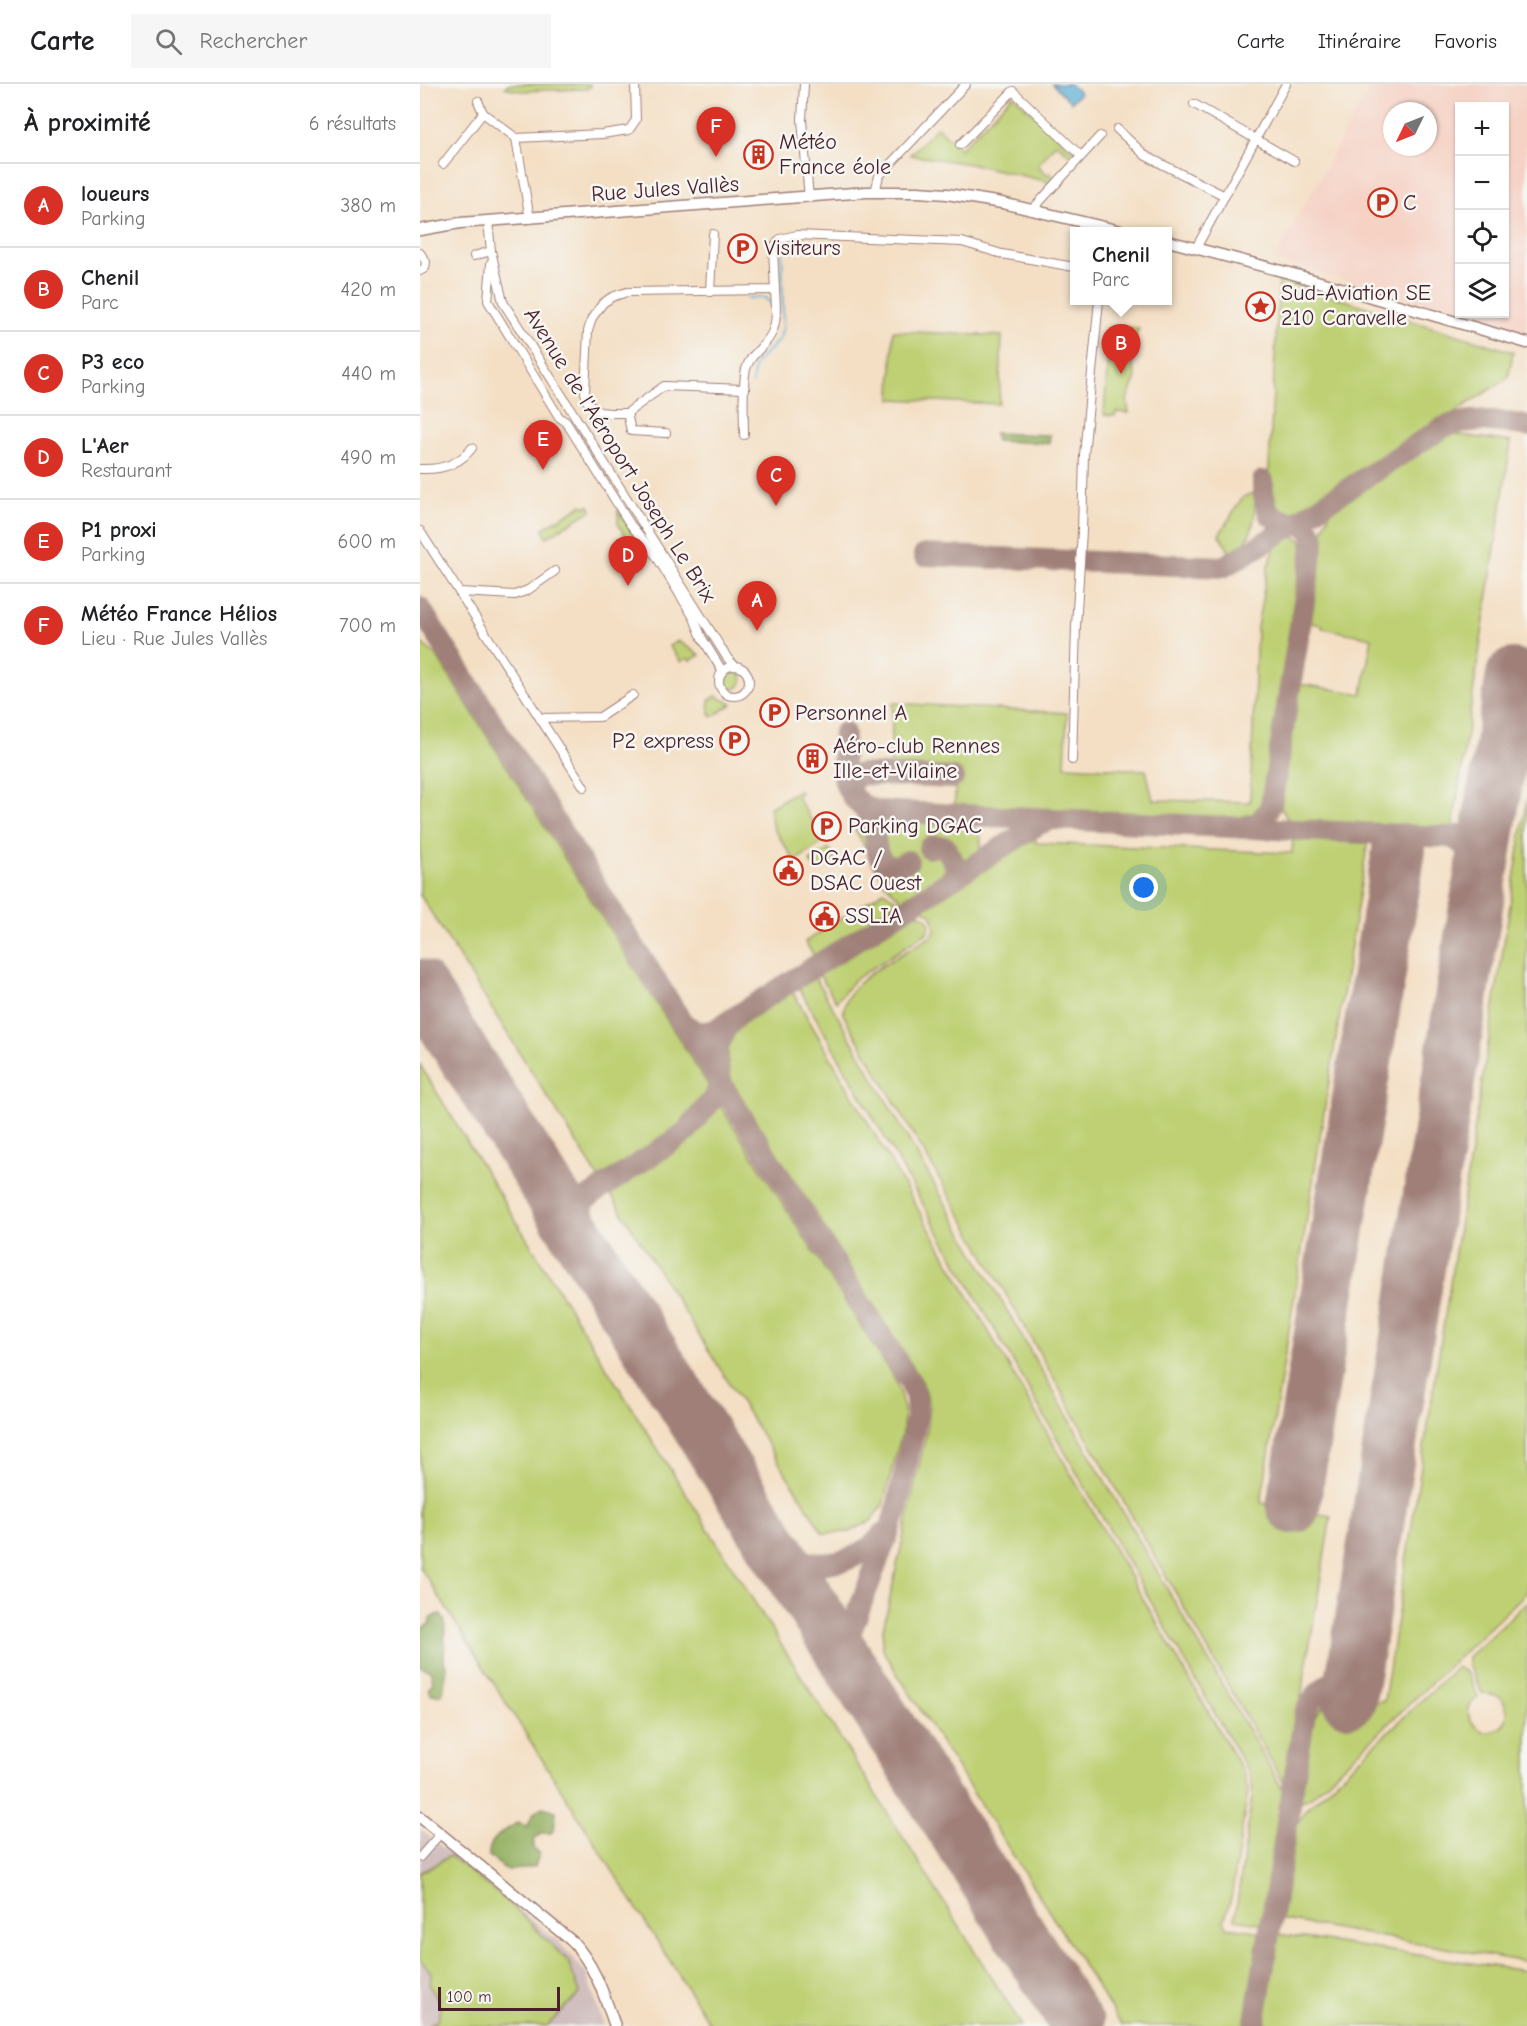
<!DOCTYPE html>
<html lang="fr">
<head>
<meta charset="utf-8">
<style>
  :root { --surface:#fff; --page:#f6f6f6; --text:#202124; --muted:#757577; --line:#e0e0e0; --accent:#d93025 }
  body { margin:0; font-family:"Comic Neue",sans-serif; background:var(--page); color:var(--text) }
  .controls { position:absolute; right:18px; top:18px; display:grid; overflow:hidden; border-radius:0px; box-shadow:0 2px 4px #0004 }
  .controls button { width:54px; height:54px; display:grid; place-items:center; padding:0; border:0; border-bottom:2px solid var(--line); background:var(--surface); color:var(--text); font:30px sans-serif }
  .compass { position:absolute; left:963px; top:18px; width:54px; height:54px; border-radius:50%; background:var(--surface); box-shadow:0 2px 4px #0004; rotate:227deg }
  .scale { position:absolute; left:18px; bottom:15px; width:122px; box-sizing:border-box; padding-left:6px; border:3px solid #4a1f2b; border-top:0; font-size:16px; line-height:21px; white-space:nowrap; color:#4a1f2b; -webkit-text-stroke:4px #f6f6f2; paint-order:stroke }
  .you { position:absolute; left:724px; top:804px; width:21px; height:21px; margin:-15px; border:4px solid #fff; border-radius:50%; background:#1a73e8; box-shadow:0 0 0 9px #1a73e833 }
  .badge { display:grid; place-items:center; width:39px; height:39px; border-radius:50%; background:var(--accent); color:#fff; font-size:20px; font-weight:700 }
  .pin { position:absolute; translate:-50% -50px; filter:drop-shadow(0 2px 3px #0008) }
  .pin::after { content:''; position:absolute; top:32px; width:21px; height:18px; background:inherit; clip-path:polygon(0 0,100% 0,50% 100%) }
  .popup { position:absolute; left:650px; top:143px; width:102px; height:78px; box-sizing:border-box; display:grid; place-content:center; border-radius:0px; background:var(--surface); filter:drop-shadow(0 2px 4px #0005); font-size:20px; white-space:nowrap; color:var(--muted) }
  .popup b { font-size:22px; color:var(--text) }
  .popup::after { content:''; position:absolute; left:50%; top:100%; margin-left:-12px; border:12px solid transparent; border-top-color:var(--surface) }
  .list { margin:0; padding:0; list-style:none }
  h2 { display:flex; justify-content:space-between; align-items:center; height:78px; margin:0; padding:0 24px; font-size:26px }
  h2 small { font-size:20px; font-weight:400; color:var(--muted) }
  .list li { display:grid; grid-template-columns:39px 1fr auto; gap:18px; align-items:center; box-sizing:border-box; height:84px; padding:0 24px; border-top:2px solid var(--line) }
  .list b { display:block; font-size:22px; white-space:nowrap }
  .list p { margin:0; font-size:20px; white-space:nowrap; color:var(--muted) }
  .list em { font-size:20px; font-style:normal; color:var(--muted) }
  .icon { flex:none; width:33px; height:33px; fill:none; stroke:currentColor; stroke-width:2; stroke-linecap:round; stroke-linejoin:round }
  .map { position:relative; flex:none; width:1107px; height:1942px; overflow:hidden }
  header { display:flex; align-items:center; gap:36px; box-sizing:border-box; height:84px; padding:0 30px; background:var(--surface); border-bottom:2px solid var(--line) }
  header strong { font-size:28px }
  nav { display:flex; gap:33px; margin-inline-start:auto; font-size:21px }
  .search { width:420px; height:54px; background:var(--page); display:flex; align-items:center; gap:15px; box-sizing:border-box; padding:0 21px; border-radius:0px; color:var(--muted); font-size:22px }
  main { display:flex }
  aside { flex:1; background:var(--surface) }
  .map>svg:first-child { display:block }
  .built { fill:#f6d2c5; fill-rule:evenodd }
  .industrial { fill:#d1bfbf }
  .green { fill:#bed073; stroke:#84784f; stroke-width:1.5 }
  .forest { fill:#96b265; stroke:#706848; stroke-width:1.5 }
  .water { fill:#59add5; stroke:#526680; stroke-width:1.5 }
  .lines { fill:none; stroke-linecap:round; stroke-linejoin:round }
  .stream { stroke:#59add5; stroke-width:2 }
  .taxiway { stroke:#9f7f78; stroke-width:22 }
  .runway { stroke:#9f7f78; stroke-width:54 }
  .minor-casing { stroke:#9f7f78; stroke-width:10 }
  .tertiary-casing { stroke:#9f7f78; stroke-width:13 }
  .minor { stroke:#fff; stroke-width:8 }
  .tertiary { stroke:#fff; stroke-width:10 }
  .labels { text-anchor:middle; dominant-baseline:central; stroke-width:5; stroke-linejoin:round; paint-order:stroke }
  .poi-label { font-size:22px; fill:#4a1f2b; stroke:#f6f6f2; text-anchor:start }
  .street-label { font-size:22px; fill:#4a1f2b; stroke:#f6f6f2 }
</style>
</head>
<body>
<header>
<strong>Carte</strong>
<div class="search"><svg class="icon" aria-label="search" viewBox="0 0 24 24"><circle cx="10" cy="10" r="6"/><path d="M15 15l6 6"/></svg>Rechercher</div>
<nav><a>Carte</a><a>Itinéraire</a><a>Favoris</a></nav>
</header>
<main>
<aside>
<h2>À proximité<small>6 résultats</small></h2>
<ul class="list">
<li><span class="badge">A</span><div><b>loueurs</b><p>Parking</p></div><em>380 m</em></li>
<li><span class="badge">B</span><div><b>Chenil</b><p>Parc</p></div><em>420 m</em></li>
<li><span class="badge">C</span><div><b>P3 eco</b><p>Parking</p></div><em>440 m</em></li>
<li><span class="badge">D</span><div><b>L'Aer</b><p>Restaurant</p></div><em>490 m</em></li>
<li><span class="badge">E</span><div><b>P1 proxi</b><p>Parking</p></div><em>600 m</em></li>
<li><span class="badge">F</span><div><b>Météo France Hélios</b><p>Lieu · Rue Jules Vallès</p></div><em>700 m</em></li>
</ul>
</aside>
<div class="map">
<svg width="1107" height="1942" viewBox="0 0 1107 1942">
  <rect width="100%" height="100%" fill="#f6f6f2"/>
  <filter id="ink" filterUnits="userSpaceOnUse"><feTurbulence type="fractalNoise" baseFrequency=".0167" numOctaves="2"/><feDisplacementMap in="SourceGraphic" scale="12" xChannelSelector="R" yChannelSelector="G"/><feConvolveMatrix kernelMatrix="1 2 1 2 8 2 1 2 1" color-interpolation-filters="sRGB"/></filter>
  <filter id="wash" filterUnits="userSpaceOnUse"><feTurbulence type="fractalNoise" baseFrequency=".008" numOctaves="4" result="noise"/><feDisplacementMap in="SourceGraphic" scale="24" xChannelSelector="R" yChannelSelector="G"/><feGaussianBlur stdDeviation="1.35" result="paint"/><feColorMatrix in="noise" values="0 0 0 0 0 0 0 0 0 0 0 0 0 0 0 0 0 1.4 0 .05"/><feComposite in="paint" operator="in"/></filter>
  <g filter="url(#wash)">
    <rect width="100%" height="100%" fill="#f4dfc4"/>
    <!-- built -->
    <path class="built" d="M952,0H1107V251L854,175ZM1040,22H1084V230H1040ZM972,27H1008V63H972Z"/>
    <!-- industrial -->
    <polygon class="industrial" points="0,1745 140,1859 166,1889 184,1942 0,1942"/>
    <!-- green -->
    <g class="green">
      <polygon points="88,0 170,0 170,3 166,5 100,7 85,3"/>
      <polygon points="593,11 657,71 654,75 636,59 618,81 627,91 630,89 635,95 633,99 557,81 490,71 517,43 540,65"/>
      <path d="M859,196L1093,268L1088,294L879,428C860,429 852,419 848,402Z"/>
      <polygon points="690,243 719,244 709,268 716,293 707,316 709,329 696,328 695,332 684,331"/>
      <polygon points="473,247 582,252 579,320 471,315"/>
      <polygon points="1033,350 1091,358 1032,748 873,739 868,736 861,724 880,600 942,610 952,554 902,544 902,541 891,539 904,443 912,423 1025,351"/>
      <path d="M835,408C835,433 836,455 811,470L799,451L822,414Z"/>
      <polygon points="162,421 164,423 168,421 172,426 127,453 122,445"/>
      <polygon points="198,426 224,467 215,467 198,440"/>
      <polygon points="866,452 875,453 881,456 883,465 843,716 833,730 816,734 535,721 535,688 470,685 473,619 647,629 645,682 726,686 733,716 830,718 837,543 848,482 856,462"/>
      <polygon points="258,557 280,571 270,577 267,574 261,578 249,562"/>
      <path d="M0,558L16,571L24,584L288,1001C286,1040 212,1079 182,1099L0,811Z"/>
      <circle cx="313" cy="596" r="9"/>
      <polygon points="296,612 312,620 292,633 289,626 289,617"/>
      <polygon points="379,707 381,709 376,712 405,757 375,777 353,744 349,724 375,708"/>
      <polygon points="1107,714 1107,1508 890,1714 882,1717 877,1716 889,1640 910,1614 950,1618 964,1617"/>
      <path d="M489,739C504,739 544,737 556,746C560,749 561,754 561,759C561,766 557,771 552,775L485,818L465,800L435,745L451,740Z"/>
      <path d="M612,752H615L616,759L872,769L873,752L948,756L841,1419L911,1432L866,1703L545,1138L424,932C419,895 489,870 514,850L515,843L512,831L500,823Z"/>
      <polygon points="409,765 416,775 396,787 390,777"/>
      <polygon points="464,807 480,819 395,873 385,858"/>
      <polygon points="494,828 506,833 510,841 508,848 434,896 416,918 399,890"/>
      <polygon points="395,893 864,1708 845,1840 815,1835 833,1706 829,1689 379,904"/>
      <path d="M372,907L823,1688L828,1707L811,1814L804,1837L807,1843L843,1848L828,1942H702L466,1572L462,1562L463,1545L508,1341C510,1324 509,1313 502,1297L312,998C295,943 332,931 372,907Z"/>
      <polygon points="0,981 179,1272 602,1942 291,1942 0,1483"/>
      <polygon points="298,1018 475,1296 480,1309 484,1326 483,1344 463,1421 451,1437 429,1448 403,1449 188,1106 269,1053 291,1023"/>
      <path d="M1107,1518V1878L860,1835L858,1832L874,1739L878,1738L887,1725L1037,1583L1047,1589L1058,1613C1041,1625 1049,1640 1064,1648C1086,1649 1094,1629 1080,1613L1062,1609L1048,1581V1573Z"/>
      <polygon points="30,1772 90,1819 148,1877 160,1909 127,1942 8,1942 18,1936 20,1923 18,1915 10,1903 11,1888 0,1876 0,1789"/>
      <polygon points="857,1850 1105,1887 1107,1887 1107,1942 842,1942"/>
    </g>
    <!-- forest -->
    <g class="forest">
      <polygon points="574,349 630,351 629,359 576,357"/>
      <polygon points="20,1530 25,1537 24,1578 27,1583 23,1608 20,1611 11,1610 8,1604 13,1599 11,1587 0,1583 0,1545 10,1540 10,1535 14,1532"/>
      <path d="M122,1723L136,1727L134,1744L131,1749H122L114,1756L113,1764L119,1770L115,1782L88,1787L69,1772C68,1754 84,1747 98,1739L107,1742L114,1729Z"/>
    </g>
    <!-- water -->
    <polygon class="water" points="632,0 650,0 660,9 651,18"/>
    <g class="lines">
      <!-- stream -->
      <g class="stream">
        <polyline points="328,214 345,214 351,219 352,227"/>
        <polyline points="332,300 335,280 359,256 363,244 362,165 369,157 381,156"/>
      </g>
      <!-- taxiway -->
      <g class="taxiway">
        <path d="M504,471L803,483L844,459L1022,344C1050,332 1079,337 1107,342"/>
        <polyline points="0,524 490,1298 496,1313 497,1332 476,1428 431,1547 431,1572 442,1601"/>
        <polyline points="1084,648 1087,664 1097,674"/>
        <path d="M424,649C423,684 416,714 457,727L1030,753C1050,761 1058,776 1060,796"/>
        <path d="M1077,693C1084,679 1091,673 1107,675"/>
        <polyline points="433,714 430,707 430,699 440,690 533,694"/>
        <path d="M439,720C445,725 451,731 453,740C458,757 451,777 475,784L488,777"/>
        <path d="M822,744C838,742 845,735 851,720L894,456C888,431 866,444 849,430L843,408V397"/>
        <path d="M1030,753C1050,752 1061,743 1071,727"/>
        <polyline points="509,764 514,762 525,763 535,780 536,789 529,797"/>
        <polyline points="264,940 278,949 293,947 619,740 630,736"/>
        <path d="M127,1103C140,1115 150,1120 167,1114L265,1049L296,1011L299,997L296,979L298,962L305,946L314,935"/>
        <polyline points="159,1153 157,1132 167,1114"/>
        <path d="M338,1436C344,1445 350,1455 358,1462C393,1492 438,1481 465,1448"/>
        <path d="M834,1942L885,1629C894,1606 915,1596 935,1584"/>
      </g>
      <!-- runway -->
      <g class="runway">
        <polyline points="0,902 658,1942"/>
        <polyline points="873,1423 979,766"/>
        <polyline points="929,1616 1093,591"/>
      </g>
    </g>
  </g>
  <g filter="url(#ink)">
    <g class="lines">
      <defs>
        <g id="minor">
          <polyline points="384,0 382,36 389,114"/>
          <polyline points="58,17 63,29 96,54"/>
          <polyline points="774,20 874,77"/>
          <polyline points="697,45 726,72 805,112"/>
          <polyline points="540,61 593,7 661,72"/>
          <polyline points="23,80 63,29"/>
          <polyline points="455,108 459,92 546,0"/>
          <polyline points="612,126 680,52"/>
          <polyline points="110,135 96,54 182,50 209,46 216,36 215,0"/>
          <polyline points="68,137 71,167 83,218 308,575 315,582"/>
          <polyline points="776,164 866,0"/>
          <polyline points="0,169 6,178 5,184 0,187"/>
          <polyline points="54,172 71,167"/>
          <polyline points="71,179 68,217 139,333 146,338 210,440 236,472 274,534 282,554 303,588"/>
          <polyline points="290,208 293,150"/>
          <polyline points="325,305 244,302 207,329 190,329 180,328 173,324 167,317 165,308 168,247 172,234 183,219 192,213 207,208 355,206 353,165 360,155 377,151 542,158 582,170 654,183"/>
          <polyline points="207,329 211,347 246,349"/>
          <path d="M324,351C324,333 322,302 326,285C329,274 337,268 345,259C359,244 356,225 355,206"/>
          <path d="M0,385C20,386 39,381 52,364"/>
          <polyline points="0,447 164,703"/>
          <polyline points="40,508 95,511 108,506 135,487"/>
          <circle cx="314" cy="597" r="15"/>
          <polyline points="120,634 180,633 213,611"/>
          <polyline points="652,676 656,542 662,447 664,371 679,216"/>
          <polyline points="0,1773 20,1750"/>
        </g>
        <g id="tertiary">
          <polyline points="0,146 40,139 447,108 498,108 527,110 582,119 705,148"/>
          <polyline points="748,157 873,190 1107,259"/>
          <path d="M0,1733L153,1858C175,1882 184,1911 195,1942"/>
        </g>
      </defs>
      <!-- minor casing -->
      <use href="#minor" class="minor-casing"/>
      <!-- tertiary casing -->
      <use href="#tertiary" class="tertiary-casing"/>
      <!-- minor -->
      <use href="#minor" class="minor"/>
      <!-- tertiary -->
      <use href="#tertiary" class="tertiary"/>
    </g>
  </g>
  <!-- icons -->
  <defs>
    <symbol id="building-ring" viewBox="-11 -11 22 22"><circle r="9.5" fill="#f6f6f2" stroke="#c8321e" stroke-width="1.5"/><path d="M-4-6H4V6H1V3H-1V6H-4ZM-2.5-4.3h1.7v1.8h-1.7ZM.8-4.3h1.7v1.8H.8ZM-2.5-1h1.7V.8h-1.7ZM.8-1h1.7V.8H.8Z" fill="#c8321e"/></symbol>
    <symbol id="parking-ring" viewBox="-11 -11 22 22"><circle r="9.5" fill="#f6f6f2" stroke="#c8321e" stroke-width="1.5"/><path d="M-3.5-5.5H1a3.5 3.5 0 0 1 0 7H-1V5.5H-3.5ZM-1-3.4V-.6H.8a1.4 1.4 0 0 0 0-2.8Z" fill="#c8321e"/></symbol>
    <symbol id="sight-ring" viewBox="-11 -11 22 22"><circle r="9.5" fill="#f6f6f2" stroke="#c8321e" stroke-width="1.5"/><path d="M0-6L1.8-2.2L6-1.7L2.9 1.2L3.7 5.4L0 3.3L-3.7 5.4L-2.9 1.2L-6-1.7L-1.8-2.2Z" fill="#c8321e"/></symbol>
    <symbol id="civic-ring" viewBox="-11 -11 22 22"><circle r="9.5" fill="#f6f6f2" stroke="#c8321e" stroke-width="1.5"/><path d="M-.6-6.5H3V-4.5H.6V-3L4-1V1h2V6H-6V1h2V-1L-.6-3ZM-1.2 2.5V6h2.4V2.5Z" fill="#c8321e"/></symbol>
  </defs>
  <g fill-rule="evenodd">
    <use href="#building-ring" x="322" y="54" width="33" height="33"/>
    <use href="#parking-ring" x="946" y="102" width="33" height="33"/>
    <use href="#parking-ring" x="306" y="148" width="33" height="33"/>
    <use href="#sight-ring" x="824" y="206" width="33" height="33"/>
    <use href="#parking-ring" x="338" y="612" width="33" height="33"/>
    <use href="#parking-ring" x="298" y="640" width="33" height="33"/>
    <use href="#building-ring" x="376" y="658" width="33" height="33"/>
    <use href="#parking-ring" x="390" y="726" width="33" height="33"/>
    <use href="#civic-ring" x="352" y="770" width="33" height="33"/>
    <use href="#civic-ring" x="388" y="816" width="33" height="33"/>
  </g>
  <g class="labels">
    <!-- poi labels -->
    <g class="poi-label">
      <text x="359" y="58">Météo<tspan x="359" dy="25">France éole</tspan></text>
      <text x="983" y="119">C</text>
      <text x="344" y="164">Visiteurs</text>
      <text x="861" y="209">Sud-Aviation SE<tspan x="861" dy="25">210 Caravelle</tspan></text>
      <text x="375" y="629">Personnel A</text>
      <text x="294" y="657" text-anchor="end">P2 express</text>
      <text x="413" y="662">Aéro-club Rennes<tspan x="413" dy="25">Ille-et-Vilaine</tspan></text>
      <text x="428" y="742">Parking DGAC</text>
      <text x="390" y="774">DGAC /<tspan x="390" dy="25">DSAC Ouest</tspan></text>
      <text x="425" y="832">SSLIA</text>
    </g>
    <!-- street labels -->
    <g class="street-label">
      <text transform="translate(245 105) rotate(-4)">Rue Jules Vallès</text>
      <text transform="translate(200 371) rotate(58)">Avenue de l'Aéroport Joseph Le Brix</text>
    </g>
  </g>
</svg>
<div class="controls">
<button>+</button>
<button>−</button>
<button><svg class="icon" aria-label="locate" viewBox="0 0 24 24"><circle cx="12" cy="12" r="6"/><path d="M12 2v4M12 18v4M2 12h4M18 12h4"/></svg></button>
<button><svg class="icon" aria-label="layers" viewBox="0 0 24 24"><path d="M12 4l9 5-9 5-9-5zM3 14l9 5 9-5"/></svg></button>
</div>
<svg class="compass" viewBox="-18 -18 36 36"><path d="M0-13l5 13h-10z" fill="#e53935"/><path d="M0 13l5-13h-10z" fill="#757577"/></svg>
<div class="scale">100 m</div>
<div class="you"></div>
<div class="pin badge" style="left:337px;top:547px">A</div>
<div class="pin badge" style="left:701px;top:290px">B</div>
<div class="popup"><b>Chenil</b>Parc</div>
<div class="pin badge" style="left:356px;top:422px">C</div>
<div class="pin badge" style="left:208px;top:502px">D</div>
<div class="pin badge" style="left:123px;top:386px">E</div>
<div class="pin badge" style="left:296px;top:73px">F</div>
</div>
</main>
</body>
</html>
